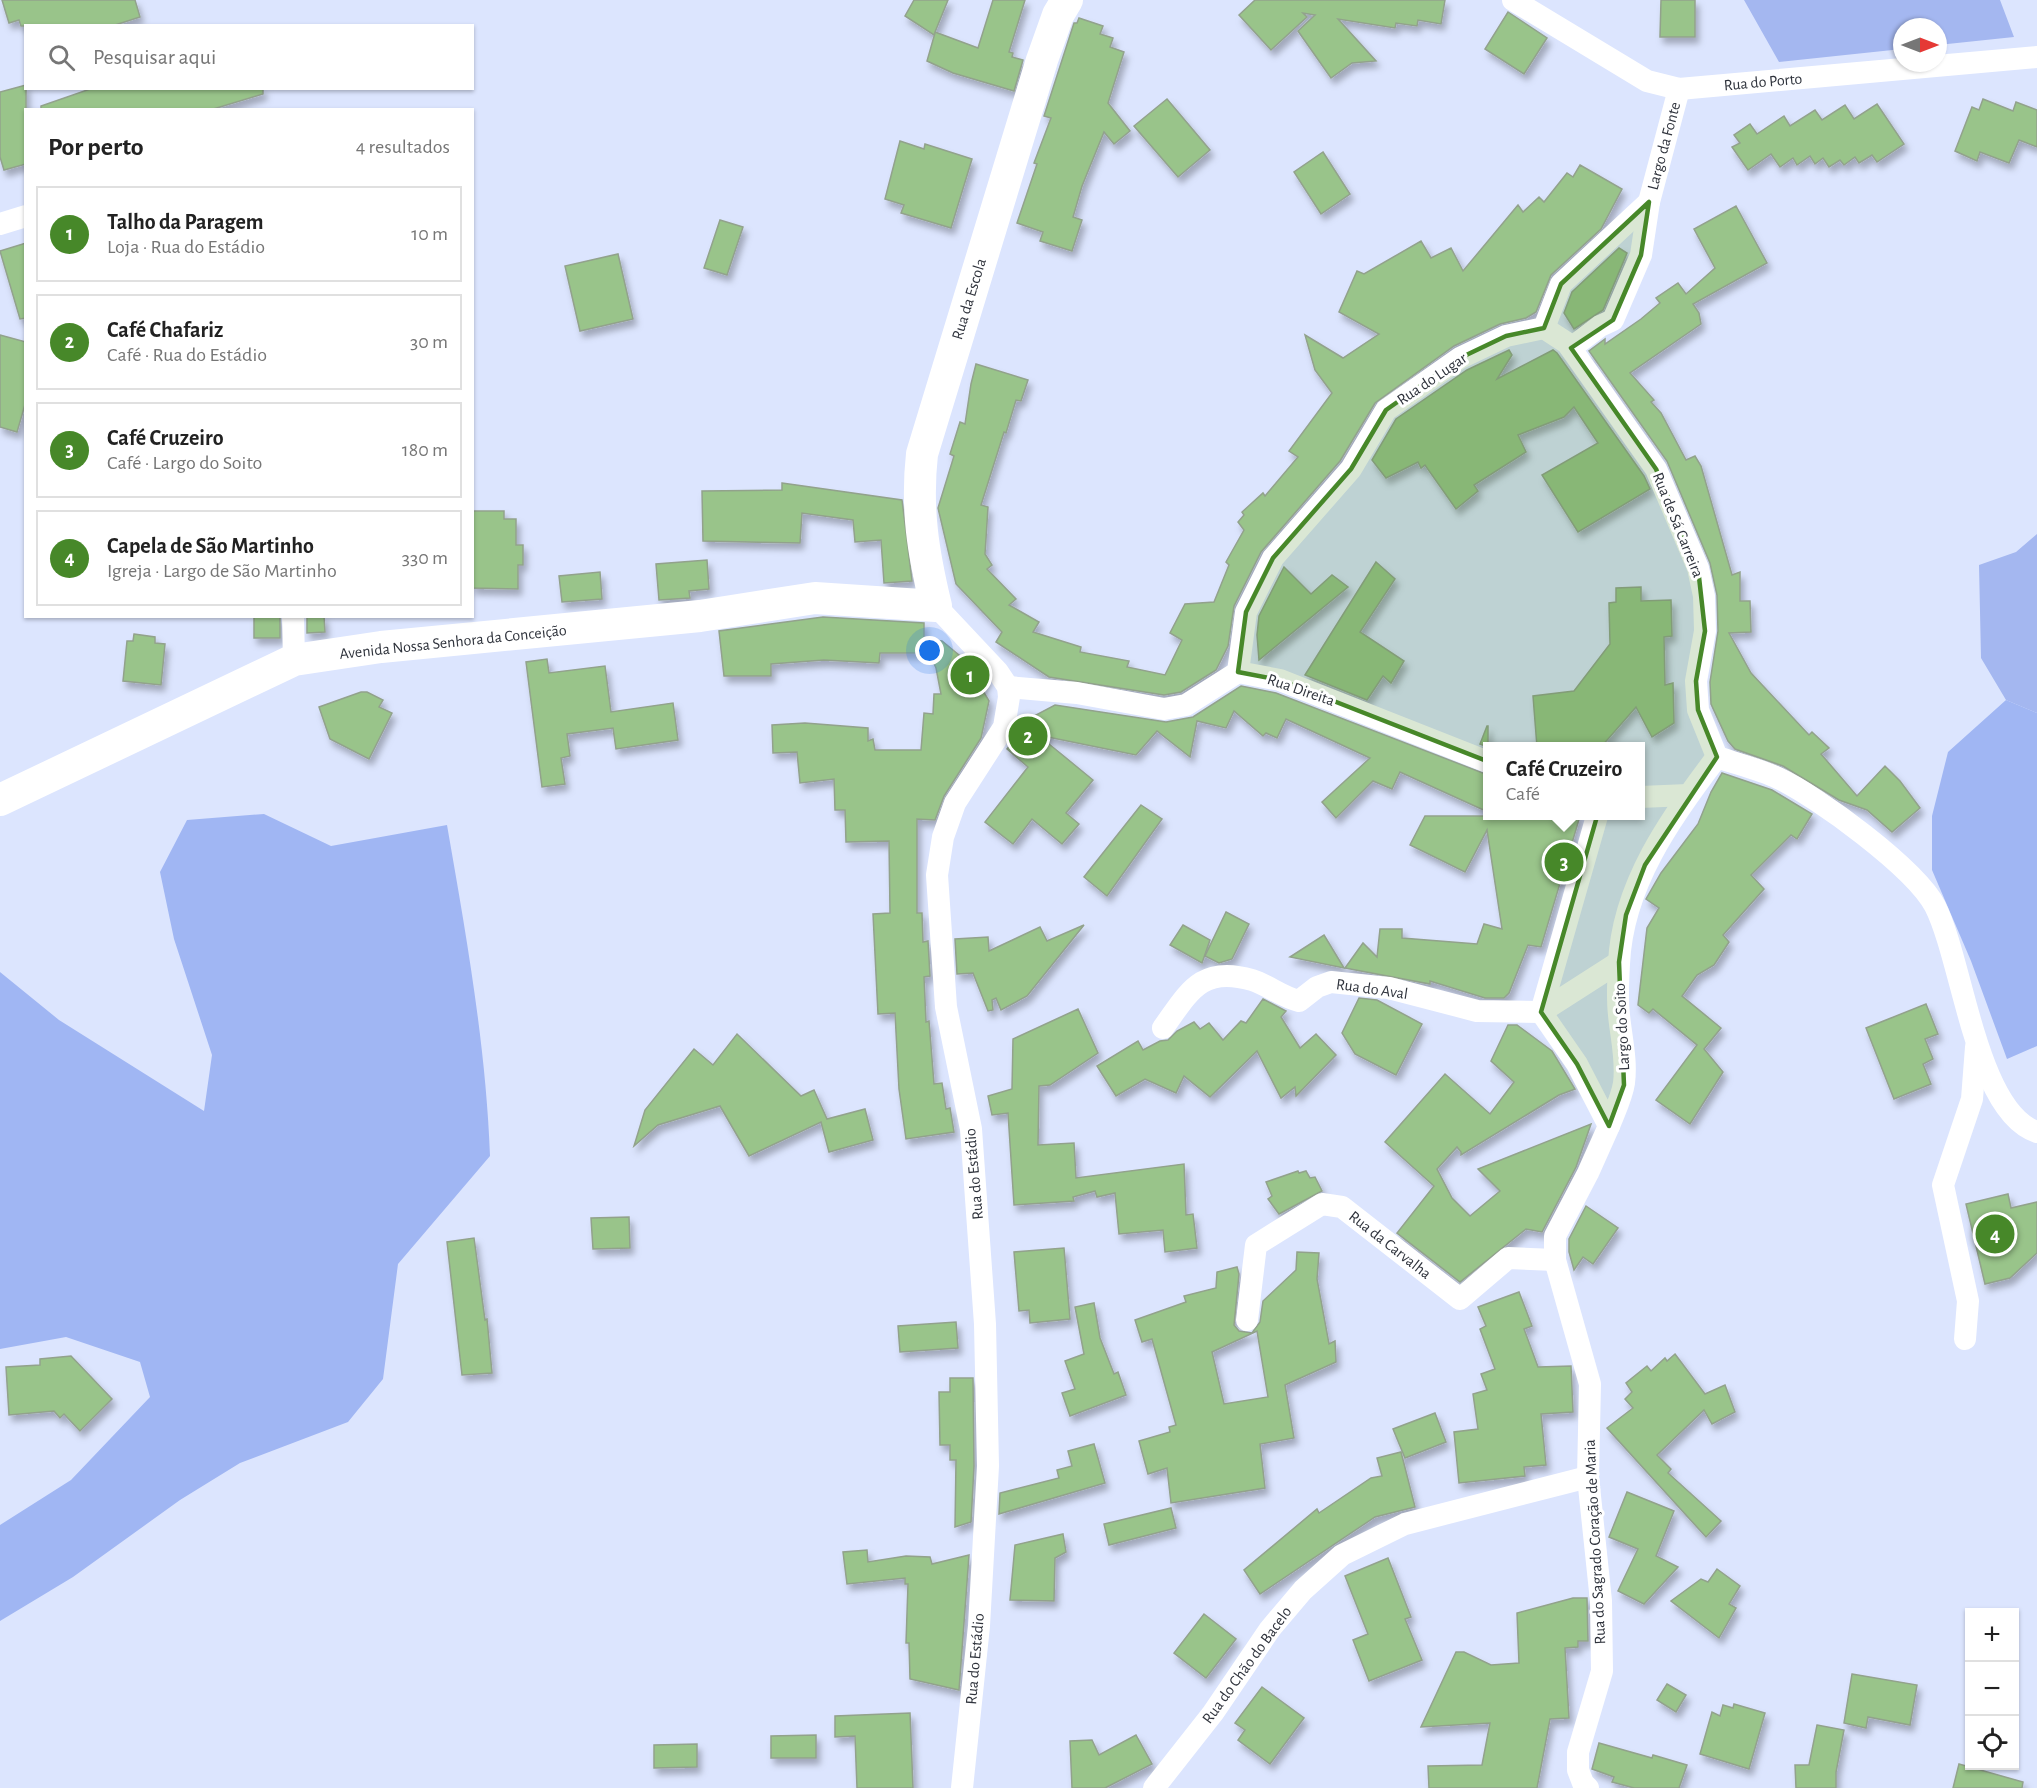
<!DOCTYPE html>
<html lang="pt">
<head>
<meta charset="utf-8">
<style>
  :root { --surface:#fff; --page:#f2f2f2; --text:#222; --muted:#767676; --line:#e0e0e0; --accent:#478829 }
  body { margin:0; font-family:"Alegreya Sans",sans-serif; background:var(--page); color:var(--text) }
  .controls { position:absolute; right:18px; bottom:18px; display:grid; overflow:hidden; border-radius:0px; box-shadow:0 2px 4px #0004 }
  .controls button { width:54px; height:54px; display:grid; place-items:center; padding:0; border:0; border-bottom:2px solid var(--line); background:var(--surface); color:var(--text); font:30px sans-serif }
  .compass { position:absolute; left:1893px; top:18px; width:54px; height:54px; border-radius:50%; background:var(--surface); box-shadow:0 2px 4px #0004; rotate:90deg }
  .you { position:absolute; left:930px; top:651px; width:21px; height:21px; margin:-15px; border:4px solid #fff; border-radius:50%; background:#1a73e8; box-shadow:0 0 0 9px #1a73e833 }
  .badge { display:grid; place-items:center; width:39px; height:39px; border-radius:50%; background:var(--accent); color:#fff; font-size:20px; font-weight:700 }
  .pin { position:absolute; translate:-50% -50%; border:3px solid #fff; box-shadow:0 2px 6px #0006 }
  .popup { position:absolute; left:1483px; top:742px; width:162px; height:78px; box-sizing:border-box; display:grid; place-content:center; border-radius:0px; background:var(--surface); filter:drop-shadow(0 2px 4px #0005); font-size:20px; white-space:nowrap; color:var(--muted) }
  .popup b { font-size:22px; color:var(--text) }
  .popup::after { content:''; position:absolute; left:50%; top:100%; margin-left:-12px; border:12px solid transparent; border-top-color:var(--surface) }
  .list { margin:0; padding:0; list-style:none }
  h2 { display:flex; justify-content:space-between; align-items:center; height:78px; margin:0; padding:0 24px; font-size:26px }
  h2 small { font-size:20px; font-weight:400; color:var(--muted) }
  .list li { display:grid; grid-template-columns:39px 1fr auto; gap:18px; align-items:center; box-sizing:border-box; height:96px; margin:0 12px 12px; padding:0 12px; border:2px solid var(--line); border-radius:0px }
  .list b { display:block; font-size:22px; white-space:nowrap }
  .list p { margin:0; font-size:20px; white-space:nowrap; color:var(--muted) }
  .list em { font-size:20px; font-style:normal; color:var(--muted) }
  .icon { flex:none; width:33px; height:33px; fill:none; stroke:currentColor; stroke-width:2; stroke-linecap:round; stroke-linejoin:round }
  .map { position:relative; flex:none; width:2037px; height:1788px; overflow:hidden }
  .search { position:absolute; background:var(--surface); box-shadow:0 2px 4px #0004; left:24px; top:24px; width:450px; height:66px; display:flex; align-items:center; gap:15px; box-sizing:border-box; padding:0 21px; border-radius:0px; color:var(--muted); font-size:22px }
  .panel { position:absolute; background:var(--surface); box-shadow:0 2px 4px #0004; left:24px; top:108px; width:450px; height:510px; border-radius:0px }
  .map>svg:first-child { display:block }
  .green { fill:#a4b7f0 }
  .forest { fill:#a0b6f3 }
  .building { fill:#99c48a; stroke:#92a28c; stroke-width:1.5; fill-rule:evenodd; filter:url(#shadow) }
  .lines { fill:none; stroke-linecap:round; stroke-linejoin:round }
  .street { stroke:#fff; stroke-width:22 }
  .secondary { stroke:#fff; stroke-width:32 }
  .marked { fill:#478829; fill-opacity:0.2; stroke:#478829; stroke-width:4.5; stroke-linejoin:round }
  .labels { text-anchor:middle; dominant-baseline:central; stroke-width:6; stroke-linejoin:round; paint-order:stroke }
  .street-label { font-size:16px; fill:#2f333c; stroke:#fff }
</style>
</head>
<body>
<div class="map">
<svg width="2037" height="1788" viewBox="0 0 2037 1788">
  <defs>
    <filter id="shadow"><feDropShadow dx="3.5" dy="6" stdDeviation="3" flood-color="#0004"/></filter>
  </defs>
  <rect width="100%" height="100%" fill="#dce5fe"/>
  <!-- green -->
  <g class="green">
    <polygon points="1744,0 2000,0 2014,37 1938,45 1938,27 1902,27 1902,49 1779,62"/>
    <polygon points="2037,534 2037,713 2006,700 1981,658 1979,565 2016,552"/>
  </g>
  <!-- forest -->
  <g class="forest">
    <polygon points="2006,700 2037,713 2037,1046 2007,1059 1971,961 1932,870 1932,816 1948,752"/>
    <path d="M264,814L331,846L447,825C466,934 486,1046 490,1156L398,1264L383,1379L348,1422L240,1463L180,1500L73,1577L0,1621V1525L71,1480L150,1397L140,1362L66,1337L0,1349V972L59,1020L204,1111L212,1055L174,939L160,872L187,820Z"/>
  </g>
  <!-- building -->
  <g class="building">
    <polygon points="2,0 135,0 140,17 112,26 21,26 19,20 9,23"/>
    <polygon points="914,0 948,0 935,32 978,48 993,0 1025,0 1009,52 1013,53 1012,57 1023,60 1014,91 953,73 927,61 935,33 934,35 905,16"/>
    <polygon points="1255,0 1445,0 1441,24 1418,20 1417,26 1396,23 1395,28 1338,19 1376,61 1352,63 1331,78 1298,31 1315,15 1303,13 1307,17 1271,50 1239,15"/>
    <polygon points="1661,0 1695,0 1695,37 1660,37"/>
    <polygon points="1508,12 1547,38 1524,74 1485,49"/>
    <polygon points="1079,18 1103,26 1100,34 1113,38 1110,47 1124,52 1108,103 1130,131 1114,144 1104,132 1082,186 1073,217 1082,220 1072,251 1040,241 1043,232 1017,223 1037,164 1034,163 1051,118 1044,116 1074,23 1077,23"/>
    <polygon points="26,85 26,164 4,170 0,157 0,92"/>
    <polygon points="93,88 263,88 263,94 210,110 41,110 41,106"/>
    <polygon points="1167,99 1210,150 1178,177 1134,126"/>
    <polygon points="1983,99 2013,111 2016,102 2037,110 2037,147 2019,140 2009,163 1980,152 1977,161 1955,151 1972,107 1979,110"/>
    <polygon points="1877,104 1904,144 1877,162 1872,155 1859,163 1855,157 1844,165 1840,160 1829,167 1823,158 1815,164 1810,156 1797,165 1793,158 1780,167 1771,154 1748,170 1732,147 1740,143 1734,135 1750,124 1757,134 1784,116 1790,126 1815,110 1822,120 1845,105 1854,119"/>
    <polygon points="900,141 924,149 925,144 972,159 951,228 901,213 904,205 885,199"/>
    <polygon points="1323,152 1350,194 1321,214 1294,172"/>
    <polygon points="1580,165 1622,189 1601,229 1551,275 1536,312 1526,318 1500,324 1454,346 1375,403 1340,461 1261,552 1234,606 1228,646 1216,670 1181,692 1164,695 1049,677 996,642 1002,632 956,584 938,508 954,456 950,454 960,422 965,424 971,384 976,364 1028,380 1021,401 1016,400 1006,433 1004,432 981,505 988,507 985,554 992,565 987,569 1016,599 1009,605 1039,622 1033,632 1081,647 1080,652 1129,661 1127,667 1165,675 1182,640 1170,633 1185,604 1214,602 1229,565 1226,562 1244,530 1238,522 1244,515 1242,512 1263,493 1265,496 1298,457 1289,451 1332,393 1315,370 1305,335 1343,358 1379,334 1339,312 1357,271 1364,274 1421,241 1431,258 1451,248 1463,271 1518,205 1523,212 1539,197 1544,202 1567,173 1573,177"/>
    <polygon points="1736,206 1767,263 1693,304 1699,313 1701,324 1630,373 1654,400 1651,402 1661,413 1686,460 1695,456 1701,466 1732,575 1740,572 1740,601 1750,601 1751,632 1729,633 1751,673 1809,735 1812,732 1829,748 1821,754 1857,796 1885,766 1900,781 1920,808 1892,832 1867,810 1839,800 1783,766 1735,749 1728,741 1711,704 1710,682 1718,631 1717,595 1710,563 1667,461 1589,351 1605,339 1605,344 1641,319 1660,303 1656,298 1678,283 1686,294 1715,268 1694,229"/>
    <polygon points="720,220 743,227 727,275 704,268"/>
    <polygon points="26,243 26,318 20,319 0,251"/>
    <polygon points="1619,248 1627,253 1603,310 1574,329 1564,313 1572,292"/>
    <polygon points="618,254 633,319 580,331 565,266"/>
    <polygon points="0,335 26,342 26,401 17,432 0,427"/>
    <polygon points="1509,350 1512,355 1497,379 1553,350 1557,353 1644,476 1650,489 1578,532 1542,475 1598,443 1574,407 1564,417 1518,435 1526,452 1474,485 1478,491 1456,509 1425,465 1421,468 1418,462 1386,478 1372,460 1396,419 1467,370"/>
    <polygon points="782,483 902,500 912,581 884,583 881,540 855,542 853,520 802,513 800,543 703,541 702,491 782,490"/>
    <polygon points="472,511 504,511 504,519 516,519 516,545 523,545 523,565 518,565 518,589 472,588"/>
    <polygon points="707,560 709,589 689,591 690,598 659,600 656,564"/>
    <polygon points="1376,562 1395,579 1360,632 1404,661 1391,683 1383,676 1367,700 1305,675"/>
    <polygon points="1284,567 1311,594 1332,575 1348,587 1259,660 1257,635 1259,616"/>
    <polygon points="600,572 602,599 562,602 559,576"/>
    <polygon points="1641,587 1641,601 1671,600 1672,636 1664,637 1665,685 1673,683 1674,723 1652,737 1636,707 1601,747 1537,747 1533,696 1574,691 1610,644 1609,603 1616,602 1616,588"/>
    <rect x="254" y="616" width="26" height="22"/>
    <polygon points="307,616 324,616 325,632 307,633"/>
    <polygon points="823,617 924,623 924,639 942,641 965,660 989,701 981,738 944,796 935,820 917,819 917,913 922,913 923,942 928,941 930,976 924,977 926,1022 929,1021 934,1084 942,1083 946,1109 950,1108 954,1132 906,1139 899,1089 895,1013 878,1014 873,914 890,913 889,841 846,842 845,810 835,810 834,779 800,783 797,752 773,753 772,725 805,723 868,728 868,741 873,739 875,750 921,750 924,713 933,714 934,694 941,694 936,668 924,641 923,653 880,653 879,663 824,660 771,664 771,676 724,676 719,631"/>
    <polygon points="134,634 155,637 155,643 165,644 161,685 123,681 127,641 133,641"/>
    <polygon points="547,659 549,673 605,666 611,712 673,703 678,740 616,749 613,728 567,734 570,756 561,758 565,784 542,787 526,662"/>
    <polygon points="1241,686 1276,693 1488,775 1488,812 1400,772 1392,789 1373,781 1336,818 1322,802 1370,758 1286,719 1277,738 1266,733 1263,736 1234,711 1226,728 1197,721 1190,757 1157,731 1136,755 1038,735 1093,780 1066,813 1079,824 1062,844 1032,819 1013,844 985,822 1028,767 1007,749 1034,716 1055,705 1166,722 1193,717"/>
    <polygon points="361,692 367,692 383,700 379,707 392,713 369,759 330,739 319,707"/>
    <polygon points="1487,726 1488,726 1488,747 1480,744"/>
    <polygon points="1722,773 1772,790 1812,814 1797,839 1791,835 1751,875 1764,889 1723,935 1729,942 1714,965 1697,975 1682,996 1721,1028 1704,1049 1723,1072 1690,1124 1656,1100 1697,1045 1653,1009 1649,1013 1638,1005 1647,928 1659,908 1646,899 1661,873 1698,824 1711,792"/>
    <polygon points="1141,805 1162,819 1107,896 1084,877"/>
    <polygon points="1425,816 1580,816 1541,947 1528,945 1509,993 1504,998 1485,998 1430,981 1430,984 1345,968 1363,943 1377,957 1380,929 1402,929 1402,938 1477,944 1484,924 1502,929 1487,830 1465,872 1410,845"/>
    <polygon points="1226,912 1249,924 1232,959 1219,963 1205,956"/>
    <polygon points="1084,925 1027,996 1001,1010 996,998 992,1000 993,1010 988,1011 973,973 957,974 955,939 988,937 989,951 1040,927 1047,941"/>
    <polygon points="1183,925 1210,940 1202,963 1170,945"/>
    <polygon points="1324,935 1344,968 1290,957"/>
    <polygon points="1359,998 1377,1000 1422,1024 1396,1075 1355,1054 1342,1033"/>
    <polygon points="1263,999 1286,1011 1281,1017 1300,1048 1316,1034 1336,1055 1296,1096 1295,1087 1281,1098 1257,1051 1210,1097 1184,1076 1176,1093 1145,1079 1116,1096 1097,1066 1138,1041 1143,1050 1160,1041 1168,1040 1177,1031 1194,1022 1200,1029 1209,1023 1223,1040 1241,1021 1246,1023"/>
    <polygon points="1926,1004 1938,1034 1925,1039 1933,1059 1923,1064 1931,1084 1894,1099 1866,1028"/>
    <polygon points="1078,1009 1098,1053 1050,1085 1039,1086 1038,1145 1074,1143 1076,1178 1184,1164 1186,1215 1193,1214 1197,1248 1165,1252 1163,1230 1119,1234 1115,1193 1097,1197 1095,1191 1073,1197 1074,1201 1014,1205 1008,1113 992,1115 988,1096 1012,1089 1013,1039"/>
    <polygon points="1508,1025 1517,1025 1552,1051 1575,1089 1559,1095 1461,1155 1461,1152 1457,1147 1437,1169 1452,1198 1470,1216 1500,1191 1478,1169 1591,1124 1576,1167 1542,1232 1526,1229 1460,1282 1397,1233 1434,1186 1385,1142 1445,1074 1490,1114 1514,1082 1491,1061"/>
    <polygon points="737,1034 801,1096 814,1090 827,1119 865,1109 873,1140 829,1152 821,1122 749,1156 720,1106 658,1125 634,1146 645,1110 694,1049 713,1065"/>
    <polygon points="1298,1171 1299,1173 1306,1171 1310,1178 1315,1177 1322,1191 1279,1214 1268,1199 1272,1196 1266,1182"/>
    <polygon points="2008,1194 2011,1208 2037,1202 2037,1253 2010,1278 1985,1284 1966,1204"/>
    <polygon points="1586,1206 1618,1228 1593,1264 1583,1257 1574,1270 1569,1252 1569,1239"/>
    <polygon points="629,1217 630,1248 593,1249 591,1218"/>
    <polygon points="474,1238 485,1320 487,1319 492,1373 462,1375 447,1242"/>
    <polygon points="1064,1248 1070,1319 1030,1323 1029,1310 1019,1311 1014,1252"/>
    <path d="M1297,1252L1319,1253L1317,1279L1329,1344L1335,1341L1336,1362L1285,1385L1294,1438L1260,1444L1265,1488L1171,1503L1167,1468L1148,1474L1139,1441L1170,1432L1169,1427L1176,1425L1152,1339L1142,1342L1135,1320L1186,1302L1184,1296L1216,1288L1217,1272L1237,1267L1239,1274L1234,1325L1239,1331L1252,1333L1260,1322L1263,1301L1296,1270ZM1257,1331L1268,1397L1224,1404L1212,1352Z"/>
    <polygon points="1519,1292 1532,1326 1524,1329 1538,1367 1571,1366 1573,1412 1541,1414 1546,1465 1524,1467 1525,1476 1459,1483 1454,1432 1478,1429 1473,1394 1487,1390 1481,1374 1495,1369 1480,1329 1486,1326 1478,1307"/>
    <polygon points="1094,1303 1100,1338 1114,1374 1118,1372 1126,1395 1070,1416 1062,1393 1075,1389 1065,1361 1084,1354 1075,1307"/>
    <polygon points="956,1322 958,1348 900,1352 898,1326"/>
    <polygon points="1675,1354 1705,1394 1725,1385 1735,1412 1712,1424 1704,1410 1657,1455 1671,1469 1668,1473 1721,1521 1706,1537 1607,1428 1633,1408 1625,1399 1632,1392 1626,1383 1647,1366 1651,1371 1665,1358 1667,1361"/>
    <polygon points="71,1356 112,1399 80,1431 64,1414 60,1418 54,1411 9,1415 6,1367 40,1365 40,1359"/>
    <polygon points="950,1378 973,1378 974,1466 971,1522 955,1527 956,1460 950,1460 950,1445 940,1445 939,1392 950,1392"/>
    <polygon points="1435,1413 1446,1442 1405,1458 1393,1429"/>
    <polygon points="1094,1444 1105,1483 999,1514 1000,1493 1059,1478 1057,1470 1072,1466 1068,1451"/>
    <polygon points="1401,1452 1415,1507 1375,1517 1260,1594 1244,1570 1317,1509 1319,1513 1371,1478 1382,1476 1377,1458"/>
    <polygon points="1627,1492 1674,1511 1656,1556 1678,1567 1644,1604 1618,1591 1638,1549 1609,1537"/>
    <polygon points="1171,1508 1176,1528 1109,1545 1104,1524"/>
    <polygon points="1063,1534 1066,1552 1055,1558 1054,1601 1010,1600 1015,1545"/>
    <polygon points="867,1550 868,1562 906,1556 930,1557 932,1564 969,1555 959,1690 910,1679 909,1643 906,1643 908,1584 905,1584 905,1578 847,1584 843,1552"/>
    <polygon points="1388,1558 1411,1617 1405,1619 1422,1660 1369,1681 1353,1640 1368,1634 1345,1576"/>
    <polygon points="1717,1569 1740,1586 1729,1604 1736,1608 1719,1638 1671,1601 1701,1579 1708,1582"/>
    <polygon points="1573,1598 1587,1598 1588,1641 1578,1641 1578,1647 1565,1648 1569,1718 1550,1719 1537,1788 1429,1788 1428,1766 1482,1765 1490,1723 1421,1727 1456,1652 1464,1652 1491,1665 1519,1663 1517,1613"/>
    <polygon points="1204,1614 1236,1639 1206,1678 1174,1653"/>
    <polygon points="1852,1674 1917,1685 1910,1725 1868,1717 1866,1728 1844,1723"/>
    <polygon points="1667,1684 1686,1695 1676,1712 1657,1700"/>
    <polygon points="1262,1687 1304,1718 1270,1764 1238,1740 1245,1730 1235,1723"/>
    <polygon points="1734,1704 1765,1713 1749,1769 1700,1754 1712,1712 1720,1716 1723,1705 1733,1708"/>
    <polygon points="910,1713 913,1788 857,1788 855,1736 835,1737 835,1716"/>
    <polygon points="1817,1725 1844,1730 1836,1772 1836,1788 1796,1788 1795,1765 1809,1765"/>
    <polygon points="816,1735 816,1758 771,1758 771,1736"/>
    <polygon points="1136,1735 1152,1764 1105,1788 1072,1788 1070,1741 1092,1740 1099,1755"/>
    <polygon points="1599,1743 1652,1758 1653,1755 1687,1765 1679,1788 1634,1788 1612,1782 1614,1777 1592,1769"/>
    <polygon points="697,1744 697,1767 654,1768 654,1745"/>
    <polygon points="1959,1764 2023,1782 2022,1788 1953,1788"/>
  </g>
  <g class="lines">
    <!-- street -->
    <g class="street">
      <polyline points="1513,0 1647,81 1679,89 2037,57"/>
      <polyline points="0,224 26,216"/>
      <polyline points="1544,328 1567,343 1656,469 1698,568 1704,596 1705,631 1696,681 1698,710 1717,757"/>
      <polyline points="1571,348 1600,326 1613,320 1641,255 1649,202 1679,89"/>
      <polyline points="936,606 998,672 1008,687 1009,697 1004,727 955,803 943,837 937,875 946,1007 971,1129 985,1324 988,1466 979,1626 962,1788"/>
      <polyline points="293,616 294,660"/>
      <polyline points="1238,672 1246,612 1273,558 1351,469 1386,410 1460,358 1506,336 1544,328 1561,284 1649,202"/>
      <polyline points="1008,687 1077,693 1164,709 1186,705 1238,672 1280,680 1488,762"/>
      <path d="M1717,757C1737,764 1759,769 1778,778C1818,797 1915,868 1935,906C1963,961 1976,1112 2037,1132"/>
      <polyline points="1640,797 1688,795"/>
      <path d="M1597,816L1541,1012L1577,1064L1609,1126C1614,1113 1622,1097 1624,1083C1627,1060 1621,1037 1619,1015C1617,998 1618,981 1619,964C1622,886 1671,817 1717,757"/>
      <path d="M1163,1028C1189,992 1201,965 1252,980C1268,985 1282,997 1299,1001L1317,987L1331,982L1389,988L1477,1011L1541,1012L1619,962"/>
      <polyline points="1247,1320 1256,1245 1322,1204 1342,1207 1460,1299 1508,1258 1555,1260"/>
      <polyline points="1965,1339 1968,1301 1943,1185 1972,1099 1976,1047"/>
      <polyline points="1154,1788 1213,1713 1270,1629 1303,1590 1342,1555 1405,1524 1588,1477"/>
      <polyline points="1588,1788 1583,1783 1578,1770 1578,1752 1602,1671 1601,1601 1588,1477 1590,1384 1555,1260 1555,1236 1588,1173 1609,1126"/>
    </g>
    <!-- secondary -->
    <path class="secondary" d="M0,800L294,660L381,647L700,616L815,598L936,606C923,552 916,509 922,454L1042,60L1058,15L1067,0"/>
  </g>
  <!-- marked area -->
  <path class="marked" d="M1649,202L1641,255L1613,320L1571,348L1656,469L1698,568L1705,631L1696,681L1698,710L1717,757L1645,865L1626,915L1619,962L1624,1085L1609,1126L1577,1064L1541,1012L1602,799L1548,785L1280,680L1238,672L1246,612L1273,558L1351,469L1386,410L1460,358L1506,336L1544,328L1561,284Z"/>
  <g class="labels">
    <!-- street labels -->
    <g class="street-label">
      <text transform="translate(1763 82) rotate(-5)">Rua do Porto</text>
      <text transform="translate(1664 146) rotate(-75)">Largo da Fonte</text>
      <text transform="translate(969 299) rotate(-73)">Rua da Escola</text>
      <text transform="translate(1432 379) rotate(-34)">Rua do Lugar</text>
      <text transform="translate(1678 525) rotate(68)">Rua de Sá Carreira</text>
      <text transform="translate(453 642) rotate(-6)">Avenida Nossa Senhora da Conceição</text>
      <text transform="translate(1301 690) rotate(19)">Rua Direita</text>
      <text transform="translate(1372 989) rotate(8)">Rua do Aval</text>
      <text transform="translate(1622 1027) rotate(-93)">Largo do Soito</text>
      <text transform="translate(974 1174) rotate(-95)">Rua do Estádio</text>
      <text transform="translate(1390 1245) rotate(38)">Rua da Carvalha</text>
      <text transform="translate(1595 1542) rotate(-93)">Rua do Sagrado Coração de Maria</text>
      <text transform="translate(975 1659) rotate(-85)">Rua do Estádio</text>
      <text transform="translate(1247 1665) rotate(-54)">Rua do Chão do Bacelo</text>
    </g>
  </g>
</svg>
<div class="controls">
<button>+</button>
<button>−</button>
<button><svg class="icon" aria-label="locate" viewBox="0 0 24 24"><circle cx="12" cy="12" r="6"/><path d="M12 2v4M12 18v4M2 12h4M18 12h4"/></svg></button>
</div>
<svg class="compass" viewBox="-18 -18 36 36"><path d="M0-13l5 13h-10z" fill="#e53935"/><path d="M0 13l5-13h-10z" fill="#767676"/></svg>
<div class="you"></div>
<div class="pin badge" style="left:970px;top:675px">1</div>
<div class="pin badge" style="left:1028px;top:736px">2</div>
<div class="pin badge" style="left:1564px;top:862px">3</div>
<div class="popup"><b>Café Cruzeiro</b>Café</div>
<div class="pin badge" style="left:1995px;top:1234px">4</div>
<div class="search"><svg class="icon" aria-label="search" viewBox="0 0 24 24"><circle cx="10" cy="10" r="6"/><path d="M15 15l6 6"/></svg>Pesquisar aqui</div>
<section class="panel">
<h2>Por perto<small>4 resultados</small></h2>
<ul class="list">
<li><span class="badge">1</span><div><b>Talho da Paragem</b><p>Loja · Rua do Estádio</p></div><em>10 m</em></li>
<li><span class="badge">2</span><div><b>Café Chafariz</b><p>Café · Rua do Estádio</p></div><em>30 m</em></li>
<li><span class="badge">3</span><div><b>Café Cruzeiro</b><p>Café · Largo do Soito</p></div><em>180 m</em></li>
<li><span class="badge">4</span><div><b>Capela de São Martinho</b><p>Igreja · Largo de São Martinho</p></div><em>330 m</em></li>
</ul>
</section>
</div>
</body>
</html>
